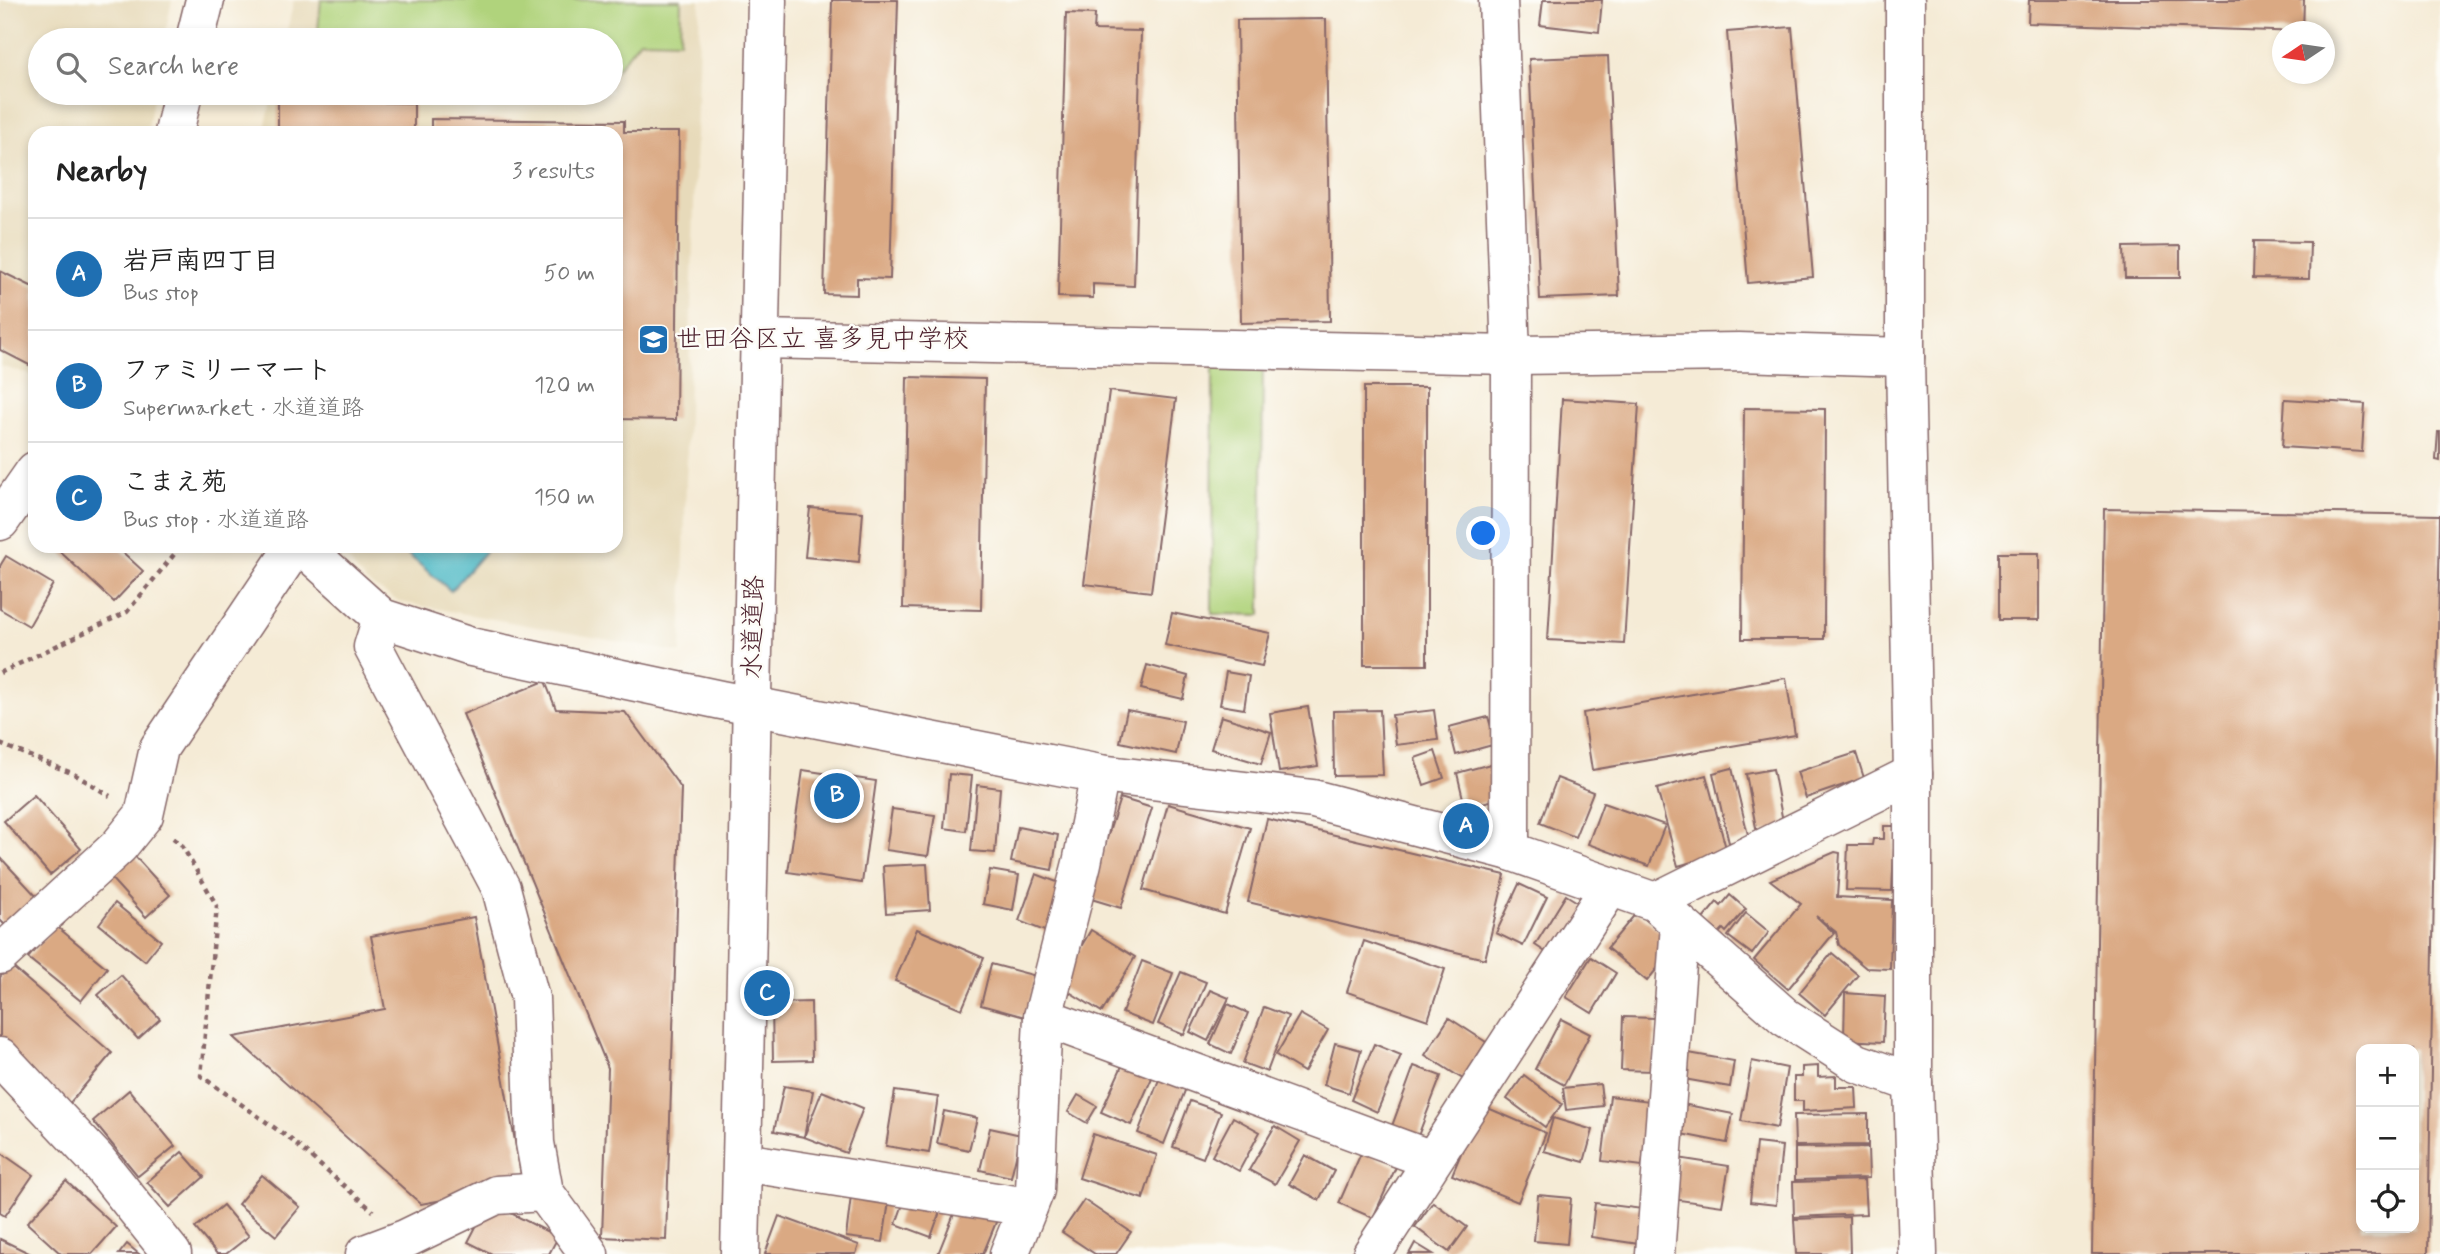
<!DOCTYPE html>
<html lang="en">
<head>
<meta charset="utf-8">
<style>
  :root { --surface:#fff; --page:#f6f6f6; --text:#222; --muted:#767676; --line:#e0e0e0; --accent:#1f6fb2 }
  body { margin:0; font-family:Mynerve,"Klee One",sans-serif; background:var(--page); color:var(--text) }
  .controls { position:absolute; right:21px; bottom:21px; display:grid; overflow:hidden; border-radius:14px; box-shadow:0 4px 10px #0003 }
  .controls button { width:63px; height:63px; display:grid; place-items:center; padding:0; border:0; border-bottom:2px solid var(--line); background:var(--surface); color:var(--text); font:35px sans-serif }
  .compass { position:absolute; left:2272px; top:21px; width:63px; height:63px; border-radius:50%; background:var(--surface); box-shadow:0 4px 10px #0003; rotate:257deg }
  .you { position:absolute; left:1484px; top:534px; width:24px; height:24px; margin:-18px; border:5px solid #fff; border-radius:50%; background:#1a73e8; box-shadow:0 0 0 10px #1a73e833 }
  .badge { display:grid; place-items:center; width:46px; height:46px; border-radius:50%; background:var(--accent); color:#fff; font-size:23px; font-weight:700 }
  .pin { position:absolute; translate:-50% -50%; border:4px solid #fff; box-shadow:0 2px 7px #0006 }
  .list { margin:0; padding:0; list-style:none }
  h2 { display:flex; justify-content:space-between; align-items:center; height:91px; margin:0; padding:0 28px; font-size:30px }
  h2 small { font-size:23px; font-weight:400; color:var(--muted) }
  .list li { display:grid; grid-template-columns:46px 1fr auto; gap:21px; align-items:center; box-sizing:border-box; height:112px; padding:0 28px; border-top:2px solid var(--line) }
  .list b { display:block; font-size:26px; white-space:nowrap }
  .list p { margin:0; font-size:23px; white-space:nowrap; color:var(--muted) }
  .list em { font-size:23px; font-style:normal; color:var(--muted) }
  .icon { flex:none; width:38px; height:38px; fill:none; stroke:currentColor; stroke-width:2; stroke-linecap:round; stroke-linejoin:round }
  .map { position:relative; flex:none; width:2440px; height:1254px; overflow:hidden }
  .search { position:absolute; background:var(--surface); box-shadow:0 4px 10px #0003; left:28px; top:28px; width:595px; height:77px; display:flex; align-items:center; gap:18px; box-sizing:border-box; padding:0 24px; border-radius:38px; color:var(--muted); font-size:26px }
  .panel { position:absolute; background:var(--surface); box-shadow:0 4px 10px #0003; left:28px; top:126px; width:595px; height:427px; border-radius:21px }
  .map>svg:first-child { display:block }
  .built { fill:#e7daba }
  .green { fill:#b0d37c; stroke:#7d7954; stroke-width:2 }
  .water { fill:#49b7c4; stroke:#4a6b78; stroke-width:2 }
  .building { fill:#daa983; fill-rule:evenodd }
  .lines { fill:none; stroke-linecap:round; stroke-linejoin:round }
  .minor-casing { stroke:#866667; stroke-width:41 }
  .major-casing { stroke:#866667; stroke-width:41 }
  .path { stroke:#866667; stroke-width:4.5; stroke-dasharray:5 5; stroke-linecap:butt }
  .minor { stroke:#fff; stroke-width:38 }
  .major { stroke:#fff; stroke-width:38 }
  .labels { text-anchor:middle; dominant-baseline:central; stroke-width:5; stroke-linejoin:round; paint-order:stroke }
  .poi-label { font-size:26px; fill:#4a1f2b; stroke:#fdfcf7; text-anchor:start }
  .street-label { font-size:26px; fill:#4a1f2b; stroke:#fdfcf7 }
</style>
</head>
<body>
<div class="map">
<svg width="2440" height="1254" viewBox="0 0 2440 1254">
  <rect width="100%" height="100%" fill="#fdfcf7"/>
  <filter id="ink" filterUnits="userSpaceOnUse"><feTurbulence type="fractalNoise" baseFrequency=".0143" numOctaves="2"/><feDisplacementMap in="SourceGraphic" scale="14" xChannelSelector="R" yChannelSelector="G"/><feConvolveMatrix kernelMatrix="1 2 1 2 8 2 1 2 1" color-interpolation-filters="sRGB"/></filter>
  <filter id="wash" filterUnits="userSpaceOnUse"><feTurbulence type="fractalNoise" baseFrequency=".00686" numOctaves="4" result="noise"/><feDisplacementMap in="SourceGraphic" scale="28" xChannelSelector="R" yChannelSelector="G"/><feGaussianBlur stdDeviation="1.57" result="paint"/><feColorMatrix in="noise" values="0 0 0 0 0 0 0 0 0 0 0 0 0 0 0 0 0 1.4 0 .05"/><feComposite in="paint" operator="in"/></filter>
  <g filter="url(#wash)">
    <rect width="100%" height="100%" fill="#f5ebd6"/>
    <!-- built -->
    <g class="built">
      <polygon points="0,0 172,0 164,40 40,40 40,93 154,93 147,133 35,133 35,376 0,366"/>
      <polygon points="294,0 700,0 681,653 400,602 366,582 337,546 616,546 616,133 264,133 273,93 611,93 611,40 285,40"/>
    </g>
    <!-- green -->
    <g class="green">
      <polygon points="321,0 681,0 680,41 640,40 611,76 611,40 317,40"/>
      <polygon points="1263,365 1261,615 1212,614 1213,366"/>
    </g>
    <!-- water -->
    <polygon class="water" points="398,546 490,546 451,591"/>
    <g id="blocks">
      <!-- building -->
      <g class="building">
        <polygon points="832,0 898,0 890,279 857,278 857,295 824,294"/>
        <polygon points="1543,0 1602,0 1599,32 1540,25"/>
        <polygon points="2029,0 2304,0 2303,32 2028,23"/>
        <polygon points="1066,13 1095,14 1094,30 1141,31 1134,286 1093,284 1093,298 1058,297"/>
        <polygon points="1326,19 1330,321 1241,323 1237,20"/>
        <polygon points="1792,27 1813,277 1748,283 1727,32"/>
        <polygon points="1608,56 1619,296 1540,299 1529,59"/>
        <polygon points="278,100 414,103 414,133 278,133"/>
        <polygon points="431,119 624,121 624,132 679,132 676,420 616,419 616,133 431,133"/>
        <polygon points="2254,241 2310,242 2309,279 2253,278"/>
        <polygon points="2180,246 2180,278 2125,278 2124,247"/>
        <polygon points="0,271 35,288 35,368 0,350"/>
        <polygon points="907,377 985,379 981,610 903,608"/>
        <rect x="1364" y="387" width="63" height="278"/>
        <polygon points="1109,391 1176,399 1151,592 1084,584"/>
        <polygon points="1562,399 1639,404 1624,644 1548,640"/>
        <polygon points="2285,399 2365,404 2362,452 2282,447"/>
        <polygon points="1744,408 1825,409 1824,639 1742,639"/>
        <polygon points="2438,432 2440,432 2440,461 2436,460"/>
        <polygon points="810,508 863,512 859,562 805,557"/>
        <path d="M2104,509L2440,515L2428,1254H2092ZM2361,1049H2414V1228H2361Z"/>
        <polygon points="54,546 116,546 143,571 114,602"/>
        <rect x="1998" y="553" width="41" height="67"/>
        <polygon points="6,556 53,584 29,626 0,609 0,566"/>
        <polygon points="1172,613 1270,633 1262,666 1165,645"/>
        <polygon points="1147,665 1188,676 1183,699 1141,689"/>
        <polygon points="1226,672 1249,676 1244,709 1220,705"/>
        <polygon points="1786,678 1795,735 1592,770 1583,713"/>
        <polygon points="545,681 556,709 625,712 681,788 666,1240 602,1237 608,1068 463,714"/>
        <polygon points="1308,707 1318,766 1279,772 1270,713"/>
        <polygon points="1127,710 1183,721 1176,754 1120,742"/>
        <polygon points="1380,710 1383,775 1334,776 1333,711"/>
        <polygon points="1434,710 1438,740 1396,745 1392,715"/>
        <polygon points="1221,716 1271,732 1261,764 1211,749"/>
        <polygon points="1488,717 1496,744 1456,755 1449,727"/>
        <polygon points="1435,751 1444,778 1424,785 1415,758"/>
        <polygon points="1856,753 1864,778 1806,798 1797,772"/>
        <polygon points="1498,762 1507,797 1465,807 1457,773"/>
        <polygon points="1732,768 1749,839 1729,843 1713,773"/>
        <polygon points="1773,769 1784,827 1757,833 1746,774"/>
        <polygon points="803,770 876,781 862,883 788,872"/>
        <polygon points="949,774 972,776 966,831 944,828"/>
        <polygon points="1706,775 1727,852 1678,866 1657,789"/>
        <polygon points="1557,778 1593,792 1575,837 1540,823"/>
        <polygon points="977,785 1000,788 995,853 971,851"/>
        <polygon points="34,795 81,849 50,875 4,821"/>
        <polygon points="1120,798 1152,808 1121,908 1088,898"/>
        <polygon points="1603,803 1665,825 1649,866 1588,844"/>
        <polygon points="1168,804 1250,828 1225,914 1143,890"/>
        <polygon points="892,809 935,815 928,856 886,850"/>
        <polygon points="1267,819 1505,875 1485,959 1248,902"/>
        <polygon points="1884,826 1895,826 1892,891 1846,890 1848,845 1872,845 1873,839 1884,839"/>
        <polygon points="1018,827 1058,835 1052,870 1011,862"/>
        <polygon points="1835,852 1840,853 1837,897 1892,900 1890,969 1866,968 1839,945 1836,932 1816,916 1834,933 1788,989 1754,960 1801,904 1770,880"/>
        <polygon points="133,854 170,895 146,917 109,876"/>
        <polygon points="0,857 38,898 7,927 0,920"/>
        <polygon points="927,864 930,910 886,913 883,866"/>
        <polygon points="990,870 1019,875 1013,910 983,904"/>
        <polygon points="1036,874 1065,885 1047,932 1019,921"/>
        <polygon points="1519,884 1547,897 1523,946 1496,933"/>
        <polygon points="1566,895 1587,908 1556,959 1535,945"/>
        <polygon points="1730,895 1746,909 1726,932 1723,929 1719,933 1703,919 1717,902 1721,906"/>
        <polygon points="115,903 161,941 145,961 99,924"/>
        <polygon points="1637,912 1676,945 1647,981 1607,948"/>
        <polygon points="1746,913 1769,932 1752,954 1728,936"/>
        <polygon points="474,917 523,1185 421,1204 234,1037 385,1009 371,936"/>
        <polygon points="55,925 107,968 81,1001 28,958"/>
        <polygon points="917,929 984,958 962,1009 895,981"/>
        <polygon points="1091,930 1135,957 1102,1012 1058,985"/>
        <polygon points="1364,941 1445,969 1428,1020 1347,992"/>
        <polygon points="1832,953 1858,975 1825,1015 1799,993"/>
        <polygon points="1591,957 1616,973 1592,1013 1566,997"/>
        <polygon points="1142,961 1173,973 1153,1025 1122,1013"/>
        <polygon points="991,964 1036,976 1025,1017 981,1005"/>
        <polygon points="10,965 112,1053 69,1104 0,1045 0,977"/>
        <polygon points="1181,972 1206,982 1184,1035 1158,1024"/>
        <polygon points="121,975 160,1019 138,1039 98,995"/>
        <polygon points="1210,990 1229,998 1208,1041 1190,1032"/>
        <polygon points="1845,993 1885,996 1883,1042 1844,1040"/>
        <polygon points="811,1002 812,1060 773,1061 772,1003"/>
        <polygon points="1228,1004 1248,1013 1231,1054 1210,1044"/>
        <polygon points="1264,1007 1288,1016 1267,1072 1243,1063"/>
        <polygon points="1300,1014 1328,1030 1304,1072 1276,1055"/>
        <polygon points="1623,1017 1655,1018 1653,1071 1621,1070"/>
        <polygon points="1449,1018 1486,1042 1463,1079 1425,1055"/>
        <polygon points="1561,1019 1590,1034 1564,1085 1535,1069"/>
        <polygon points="1335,1043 1361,1050 1349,1093 1324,1085"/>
        <polygon points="1374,1044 1401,1055 1377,1112 1351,1100"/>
        <polygon points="1683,1052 1734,1061 1730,1087 1678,1078"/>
        <polygon points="1126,1057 1155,1071 1131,1125 1101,1112"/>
        <polygon points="1752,1061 1787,1068 1777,1128 1741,1121"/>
        <polygon points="1414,1066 1441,1076 1418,1136 1392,1126"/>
        <polygon points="1818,1066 1818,1077 1836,1076 1836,1087 1856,1087 1857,1108 1803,1111 1803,1101 1794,1101 1794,1077 1802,1077 1802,1067"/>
        <polygon points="1524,1075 1562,1104 1545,1127 1507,1099"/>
        <polygon points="1160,1077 1186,1088 1164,1144 1138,1133"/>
        <polygon points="1600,1084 1603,1106 1566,1110 1563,1088"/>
        <polygon points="784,1086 813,1091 804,1137 774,1131"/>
        <polygon points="129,1090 175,1146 138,1176 93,1121"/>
        <polygon points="822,1091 863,1108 846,1153 804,1137"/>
        <polygon points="895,1091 938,1097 929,1153 886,1146"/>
        <polygon points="1078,1095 1097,1106 1087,1123 1068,1112"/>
        <polygon points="1610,1096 1650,1101 1642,1166 1602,1161"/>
        <polygon points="1190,1101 1221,1112 1203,1158 1173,1147"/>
        <polygon points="1677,1103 1733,1114 1727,1143 1671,1132"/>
        <polygon points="1481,1105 1546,1133 1518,1202 1452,1175"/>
        <polygon points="944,1111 977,1118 969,1150 937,1143"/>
        <polygon points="1868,1114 1868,1145 1795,1146 1794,1115"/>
        <polygon points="1233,1117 1260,1132 1239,1171 1212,1156"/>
        <polygon points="1553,1118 1593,1130 1584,1162 1544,1151"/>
        <polygon points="1275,1126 1300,1141 1275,1184 1249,1170"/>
        <polygon points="990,1128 1021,1135 1011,1177 980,1170"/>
        <polygon points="1093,1134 1157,1155 1143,1199 1079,1178"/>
        <polygon points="1756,1143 1782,1146 1776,1205 1750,1202"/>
        <polygon points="1868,1147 1869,1178 1795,1180 1795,1148"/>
        <polygon points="1362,1151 1396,1167 1373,1218 1339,1203"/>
        <polygon points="0,1152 33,1175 5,1216 0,1213"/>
        <polygon points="182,1152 204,1177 170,1207 147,1182"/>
        <polygon points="1305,1155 1334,1171 1319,1200 1289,1184"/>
        <polygon points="1678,1158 1729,1166 1722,1206 1672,1199"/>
        <polygon points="262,1175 300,1207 276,1236 238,1204"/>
        <polygon points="1864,1180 1866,1214 1794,1217 1793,1182"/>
        <polygon points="66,1181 116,1227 92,1254 61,1254 27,1223"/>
        <polygon points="907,1193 942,1206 931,1237 896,1224"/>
        <polygon points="1538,1195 1571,1198 1567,1244 1534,1241"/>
        <polygon points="851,1196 889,1201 883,1242 846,1237"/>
        <polygon points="960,1199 999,1215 983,1254 938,1254"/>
        <polygon points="1084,1200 1131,1232 1116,1254 1095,1254 1062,1232"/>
        <polygon points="489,1202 558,1237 549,1254 492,1254 468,1242"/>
        <polygon points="1433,1202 1467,1227 1449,1252 1415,1227"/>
        <polygon points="1595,1203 1643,1209 1639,1244 1591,1237"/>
        <polygon points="223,1205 249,1236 226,1254 217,1254 195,1228"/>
        <polygon points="779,1216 859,1245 856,1254 765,1254"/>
        <polygon points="1849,1217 1850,1254 1796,1254 1794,1219"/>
        <polygon points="0,1239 31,1254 0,1254"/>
        <polygon points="1415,1243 1433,1254 1409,1254"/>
        <polygon points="127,1244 139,1254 119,1254"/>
      </g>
    </g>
  </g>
  <g filter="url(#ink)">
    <use href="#blocks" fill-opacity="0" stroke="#866667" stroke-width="2"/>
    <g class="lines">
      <defs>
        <g id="minor">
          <polyline points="1498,0 1511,355 1510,851"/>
          <polyline points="1905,0 1905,357 1913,774 1913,1083 1918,1254"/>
          <polyline points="195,40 205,0"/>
          <polyline points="174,133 183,93"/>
          <polyline points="760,339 1511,355 1739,352 1905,357"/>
          <polyline points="0,521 35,471"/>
          <polyline points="302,546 382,618 471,647 721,700 1100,774 1313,799 1510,851 1655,902 1785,1017 1857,1063 1913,1083"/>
          <polyline points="382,618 373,647 501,888 530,998 535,1143 544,1192 589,1254"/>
          <polyline points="1655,902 1913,774"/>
          <polyline points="0,955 119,846 144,815 159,748 295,546"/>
          <polyline points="1043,1017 1432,1160"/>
          <polyline points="0,1057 96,1159 172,1254"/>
          <polyline points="743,1162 1028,1207"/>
          <polyline points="365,1254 405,1239 496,1195 544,1192"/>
          <polyline points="1009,1254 1035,1190 1043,1017 1082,863 1100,774"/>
          <polyline points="1372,1254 1610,887"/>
          <polyline points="1655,1254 1680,925"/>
        </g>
        <polyline id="major" points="740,1254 767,0"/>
      </defs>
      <!-- minor casing -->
      <use href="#minor" class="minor-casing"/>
      <!-- major casing -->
      <use href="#major" class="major-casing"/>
      <!-- path -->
      <g class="path">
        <polyline points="0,673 127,612 181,546"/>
        <polyline points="0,744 74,774 110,796"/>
        <polyline points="173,838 181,844 217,906 201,1076 289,1138 373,1211"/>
      </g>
      <!-- minor -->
      <use href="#minor" class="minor"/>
      <!-- major -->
      <use href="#major" class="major"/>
    </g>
  </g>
  <!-- icons -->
  <defs>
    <symbol id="school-square" viewBox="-11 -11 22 22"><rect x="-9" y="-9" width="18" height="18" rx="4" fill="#1f6fb2" stroke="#fdfcf7"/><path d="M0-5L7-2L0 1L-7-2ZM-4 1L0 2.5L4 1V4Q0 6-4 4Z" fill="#fff"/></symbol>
  </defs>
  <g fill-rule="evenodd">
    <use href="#school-square" x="636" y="322" width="35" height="35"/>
  </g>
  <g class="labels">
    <!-- poi labels -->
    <g class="poi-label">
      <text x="676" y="340">世田谷区立 喜多見中学校</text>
    </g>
    <!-- street labels -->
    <g class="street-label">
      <text transform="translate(754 627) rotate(-89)">水道道路</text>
    </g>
  </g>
</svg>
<div class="controls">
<button>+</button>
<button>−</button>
<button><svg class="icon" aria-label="locate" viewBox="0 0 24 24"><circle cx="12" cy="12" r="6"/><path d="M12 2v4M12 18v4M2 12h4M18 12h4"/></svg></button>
</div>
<svg class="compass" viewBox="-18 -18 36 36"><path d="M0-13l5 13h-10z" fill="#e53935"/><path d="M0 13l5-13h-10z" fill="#767676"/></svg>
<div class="you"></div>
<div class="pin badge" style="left:1466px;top:826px">A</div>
<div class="pin badge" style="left:837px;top:796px">B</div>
<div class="pin badge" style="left:767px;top:993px">C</div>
<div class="search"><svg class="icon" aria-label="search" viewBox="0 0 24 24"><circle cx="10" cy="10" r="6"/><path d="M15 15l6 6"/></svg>Search here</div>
<section class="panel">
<h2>Nearby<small>3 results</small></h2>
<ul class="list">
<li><span class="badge">A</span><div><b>岩戸南四丁目</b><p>Bus stop</p></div><em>50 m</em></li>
<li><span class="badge">B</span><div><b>ファミリーマート</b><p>Supermarket · 水道道路</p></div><em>120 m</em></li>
<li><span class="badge">C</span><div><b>こまえ苑</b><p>Bus stop · 水道道路</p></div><em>150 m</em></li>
</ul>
</section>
</div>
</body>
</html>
